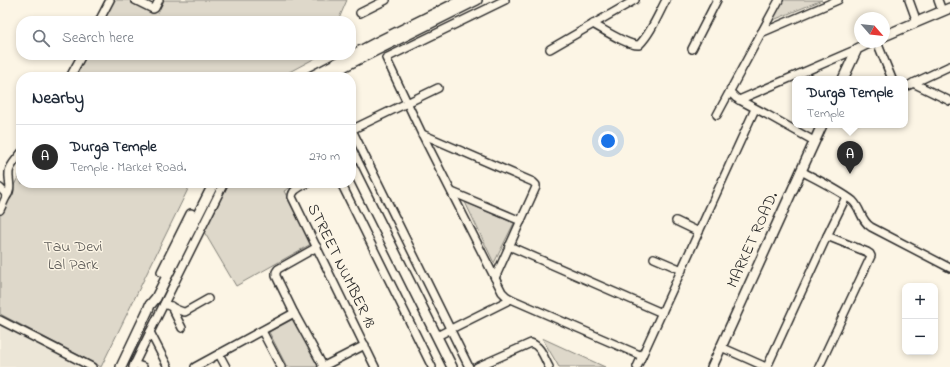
<!DOCTYPE html>
<html lang="en">
<head>
<meta charset="utf-8">
<style>
  :root { --surface:#fff; --page:#f6f6f7; --text:#1f2937; --muted:#747a83; --line:#e0e1e3; --accent:#2b2b2b }
  body { margin:0; font-family:"Indie Flower",sans-serif; background:var(--page); color:var(--text) }
  .controls { position:absolute; right:12px; bottom:12px; display:grid; overflow:hidden; border-radius:8px; box-shadow:0 2px 6px #0003 }
  .controls button { width:36px; height:36px; display:grid; place-items:center; padding:0; border:0; border-bottom:1px solid var(--line); background:var(--surface); color:var(--text); font:20px sans-serif }
  .compass { position:absolute; left:854px; top:12px; width:36px; height:36px; border-radius:50%; background:var(--surface); box-shadow:0 2px 6px #0003; rotate:118deg }
  .you { position:absolute; left:608px; top:141px; width:14px; height:14px; margin:-10px; border:3px solid #fff; border-radius:50%; background:#1a73e8; box-shadow:0 0 0 6px #1a73e833 }
  .badge { display:grid; place-items:center; width:26px; height:26px; border-radius:50%; background:var(--accent); color:#fff; font-size:13px; font-weight:700 }
  .pin { position:absolute; translate:-50% -33px; filter:drop-shadow(0 1px 2px #0008) }
  .pin::after { content:''; position:absolute; top:21px; width:14px; height:12px; background:inherit; clip-path:polygon(0 0,100% 0,50% 100%) }
  .popup { position:absolute; left:792px; top:76px; width:116px; height:52px; box-sizing:border-box; display:grid; place-content:center; border-radius:8px; background:var(--surface); filter:drop-shadow(0 1px 3px #0005); font-size:13px; white-space:nowrap; color:var(--muted) }
  .popup b { font-size:15px; color:var(--text) }
  .popup::after { content:''; position:absolute; left:50%; top:100%; margin-left:-8px; border:8px solid transparent; border-top-color:var(--surface) }
  .list { margin:0; padding:0; list-style:none }
  h2 { display:flex; justify-content:space-between; align-items:center; height:52px; margin:0; padding:0 16px; font-size:17px }
  h2 small { font-size:13px; font-weight:400; color:var(--muted) }
  .list li { display:grid; grid-template-columns:26px 1fr auto; gap:12px; align-items:center; box-sizing:border-box; height:64px; padding:0 16px; border-top:1px solid var(--line) }
  .list b { display:block; font-size:15px; white-space:nowrap }
  .list p { margin:0; font-size:13px; white-space:nowrap; color:var(--muted) }
  .list em { font-size:13px; font-style:normal; color:var(--muted) }
  .icon { flex:none; width:22px; height:22px; fill:none; stroke:currentColor; stroke-width:2; stroke-linecap:round; stroke-linejoin:round }
  .map { position:relative; flex:none; width:950px; height:367px; overflow:hidden }
  .search { position:absolute; background:var(--surface); box-shadow:0 2px 6px #0003; left:16px; top:16px; width:340px; height:44px; display:flex; align-items:center; gap:10px; box-sizing:border-box; padding:0 14px; border-radius:16px; color:var(--muted); font-size:15px }
  .panel { position:absolute; background:var(--surface); box-shadow:0 2px 6px #0003; left:16px; top:72px; width:340px; height:116px; border-radius:16px }
  .map>svg:first-child { display:block }
  .built { fill:#ece6d7 }
  .green { fill:#ded8ca; stroke:#84827a }
  .lines { fill:none; stroke-linecap:round; stroke-linejoin:round }
  .minor-casing { stroke:#2b2b2b; stroke-width:10 }
  .tertiary-casing { stroke:#2b2b2b; stroke-width:12 }
  .minor { stroke:#fcf5e5; stroke-width:7 }
  .tertiary { stroke:#fcf5e5; stroke-width:9 }
  .labels { text-anchor:middle; dominant-baseline:central; stroke-width:3; stroke-linejoin:round; paint-order:stroke }
  .street-label { font-size:16px; fill:#2b2b2b; stroke:#fcf5e5 }
  .park-label { font-size:16px; fill:#585653; stroke:#fcf5e5 }
</style>
</head>
<body>
<div class="map">
<svg width="950" height="367" viewBox="0 0 950 367">
  <rect width="100%" height="100%" fill="#fcf5e5"/>
  <filter id="ink" filterUnits="userSpaceOnUse"><feTurbulence type="fractalNoise" baseFrequency=".025" numOctaves="2"/><feDisplacementMap in="SourceGraphic" scale="8" xChannelSelector="R" yChannelSelector="G"/><feConvolveMatrix kernelMatrix="1 2 1 2 8 2 1 2 1" color-interpolation-filters="sRGB"/></filter>
  <g filter="url(#ink)">
    <!-- built -->
    <polygon class="built" points="0,325 80,367 0,367"/>
    <!-- green -->
    <g class="green">
      <polygon points="105,0 140,0 155,8 159,0 347,0 338,21 95,21"/>
      <polygon points="782,0 822,0 771,21"/>
      <polygon points="78,55 321,55 280,77 67,77"/>
      <polygon points="21,171 21,183 191,183 101,367 0,314 0,214"/>
      <polygon points="223,183 299,183 284,191 311,244 236,286 200,225"/>
      <polygon points="465,202 514,223 494,263"/>
      <polygon points="295,318 319,365 316,367 287,367 269,332"/>
      <polygon points="542,338 605,367 559,367"/>
    </g>
    <g class="lines">
      <defs>
        <g id="minor">
          <polyline points="135,0 153,9 155,8 159,0"/>
          <polyline points="505,0 386,58 422,134 502,292 506,296 511,299 642,356"/>
          <polyline points="909,0 917,22"/>
          <polyline points="938,0 942,11"/>
          <polyline points="360,13 386,0"/>
          <polyline points="99,21 110,0"/>
          <path d="M593,24C604,30 628,46 639,45C651,33 658,15 666,0"/>
          <polyline points="761,33 838,0"/>
          <polyline points="877,42 892,79"/>
          <polyline points="550,49 635,0"/>
          <polyline points="692,49 717,0"/>
          <polyline points="70,77 82,55"/>
          <polyline points="913,83 950,101"/>
          <polyline points="905,87 950,66"/>
          <polyline points="730,92 736,98 766,114 814,141"/>
          <polyline points="739,100 857,49"/>
          <polyline points="717,115 779,0"/>
          <polyline points="351,130 438,88"/>
          <polyline points="352,130 469,367"/>
          <polyline points="422,134 533,182 536,185 536,187 495,278"/>
          <path d="M801,171C816,179 839,190 853,201C861,209 861,221 871,227L950,268"/>
          <path d="M308,183C302,186 292,189 292,197L375,367"/>
          <polyline points="341,183 432,367"/>
          <polyline points="0,188 5,193 6,197 0,210"/>
          <polyline points="452,192 521,221"/>
          <path d="M6,197C13,189 8,181 9,172C10,165 17,159 21,153"/>
          <polyline points="676,221 699,232"/>
          <polyline points="509,246 662,313"/>
          <polyline points="317,247 278,269 276,272 276,276 294,313 323,366"/>
          <polyline points="654,258 682,270"/>
          <path d="M164,304C172,306 179,312 185,312L208,299"/>
          <polyline points="171,306 182,328"/>
          <polyline points="0,320 92,367"/>
          <polyline points="262,331 281,367"/>
          <polyline points="437,336 511,299"/>
          <polyline points="721,347 766,367"/>
          <polyline points="219,354 226,367"/>
          <polyline points="134,364 143,367"/>
          <polyline points="133,367 150,332"/>
          <polyline points="168,367 150,332 224,183"/>
          <polyline points="195,367 294,313"/>
          <polyline points="322,367 365,345"/>
          <path d="M477,367L531,343C541,346 544,358 549,367"/>
          <polyline points="637,367 755,109"/>
          <polyline points="767,367 827,236 846,197"/>
          <polyline points="819,367 871,256 870,254 867,252 827,236"/>
        </g>
        <g id="tertiary">
          <polyline points="884,36 950,8"/>
          <polyline points="310,77 379,41 462,0"/>
          <polyline points="323,77 477,0"/>
          <polyline points="843,79 857,49 871,42"/>
          <polyline points="351,164 452,367"/>
          <polyline points="162,272 191,214"/>
          <polyline points="121,367 148,310 150,305 156,298 214,183"/>
          <polyline points="712,367 822,125"/>
        </g>
      </defs>
      <!-- minor casing -->
      <use href="#minor" class="minor-casing"/>
      <!-- tertiary casing -->
      <use href="#tertiary" class="tertiary-casing"/>
      <!-- minor -->
      <use href="#minor" class="minor"/>
      <!-- tertiary -->
      <use href="#tertiary" class="tertiary"/>
    </g>
  </g>
  <g class="labels">
    <!-- street labels -->
    <g class="street-label">
      <text transform="translate(753 240) rotate(-66)">MARKET ROAD.</text>
      <text transform="translate(341 266) rotate(64)">STREET NUMBER 18</text>
    </g>
    <!-- park labels -->
    <g class="park-label">
      <text x="73" y="247">Tau Devi<tspan x="73" dy="18">Lal Park</tspan></text>
    </g>
  </g>
</svg>
<div class="controls">
<button>+</button>
<button>−</button>
</div>
<svg class="compass" viewBox="-18 -18 36 36"><path d="M0-13l5 13h-10z" fill="#e53935"/><path d="M0 13l5-13h-10z" fill="#747a83"/></svg>
<div class="you"></div>
<div class="pin badge" style="left:850px;top:174px">A</div>
<div class="popup"><b>Durga Temple</b>Temple</div>
<div class="search"><svg class="icon" aria-label="search" viewBox="0 0 24 24"><circle cx="10" cy="10" r="6"/><path d="M15 15l6 6"/></svg>Search here</div>
<section class="panel">
<h2>Nearby<small></small></h2>
<ul class="list">
<li><span class="badge">A</span><div><b>Durga Temple</b><p>Temple · Market Road.</p></div><em>270 m</em></li>
</ul>
</section>
</div>
</body>
</html>
